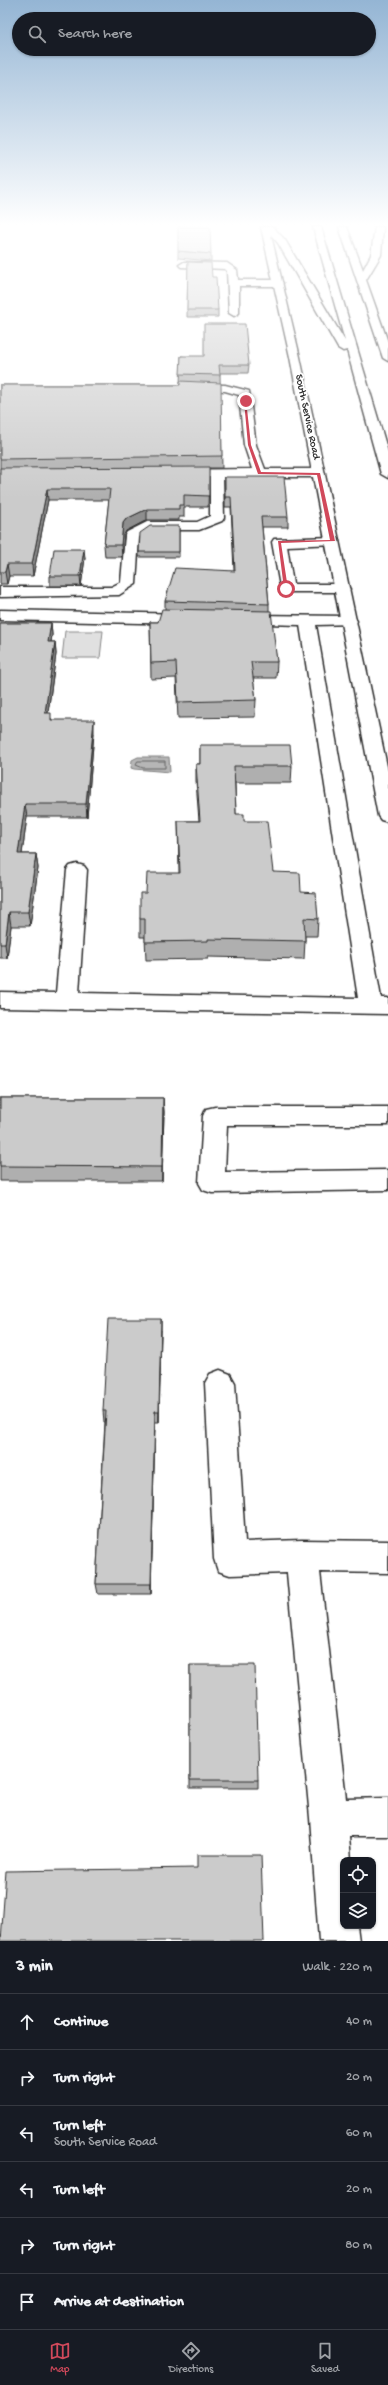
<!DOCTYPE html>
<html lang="en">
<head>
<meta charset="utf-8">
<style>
  :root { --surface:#171b24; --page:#20242c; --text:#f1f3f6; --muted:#9ea1a6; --line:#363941; --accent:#d1495b }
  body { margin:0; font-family:"Gochi Hand",sans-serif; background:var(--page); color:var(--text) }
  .controls { position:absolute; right:12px; bottom:12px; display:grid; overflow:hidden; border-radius:8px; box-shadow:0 1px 3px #0004 }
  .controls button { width:36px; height:36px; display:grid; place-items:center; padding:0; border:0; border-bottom:1px solid var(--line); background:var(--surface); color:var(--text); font:20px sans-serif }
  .stop { position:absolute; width:12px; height:12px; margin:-9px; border:3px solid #d1495b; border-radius:50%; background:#fff }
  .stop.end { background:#d1495b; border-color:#fff; box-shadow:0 1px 4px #0008 }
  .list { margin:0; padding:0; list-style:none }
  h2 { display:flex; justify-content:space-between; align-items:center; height:52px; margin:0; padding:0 16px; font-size:17px }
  h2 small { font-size:13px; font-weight:400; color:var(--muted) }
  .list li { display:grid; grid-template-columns:26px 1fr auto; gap:12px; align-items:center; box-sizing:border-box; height:56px; padding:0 16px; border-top:1px solid var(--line) }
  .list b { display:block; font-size:15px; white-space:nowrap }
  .list p { margin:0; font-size:13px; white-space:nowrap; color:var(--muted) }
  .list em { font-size:13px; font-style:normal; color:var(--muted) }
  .icon { flex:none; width:22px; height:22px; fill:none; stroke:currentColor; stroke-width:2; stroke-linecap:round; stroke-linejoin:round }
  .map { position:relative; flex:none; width:388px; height:1941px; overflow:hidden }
  .search { position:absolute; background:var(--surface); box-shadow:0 1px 3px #0004; left:12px; right:12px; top:12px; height:44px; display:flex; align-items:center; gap:10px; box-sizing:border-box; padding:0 14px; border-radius:22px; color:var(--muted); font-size:15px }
  .sheet { height:388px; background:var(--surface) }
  nav { display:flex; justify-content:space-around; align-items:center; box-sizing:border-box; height:56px; border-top:1px solid var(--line); background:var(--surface); font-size:11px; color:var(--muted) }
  nav a { display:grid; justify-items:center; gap:2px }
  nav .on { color:var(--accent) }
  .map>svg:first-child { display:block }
  .green { fill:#e0e0e0; stroke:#868686 }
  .water { fill:#b6b6b6; stroke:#7e7e7e }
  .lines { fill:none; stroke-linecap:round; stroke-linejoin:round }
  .shore { stroke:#636363; stroke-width:1 }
  .minor-casing { stroke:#2b2b2b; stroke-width:3 }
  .major-casing { stroke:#2b2b2b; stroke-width:3 }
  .highway-casing { stroke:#2b2b2b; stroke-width:3 }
  .minor { fill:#fff; fill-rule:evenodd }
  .major { fill:#fff; fill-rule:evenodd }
  .highway { fill:#fff; fill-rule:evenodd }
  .wall { fill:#afafaf; stroke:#2b2b2b }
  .shaded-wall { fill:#8e8e8e; stroke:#2b2b2b }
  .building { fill:#cbcbcb; stroke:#2b2b2b }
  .route { fill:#d1495b }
  .labels { text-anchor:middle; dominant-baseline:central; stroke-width:3.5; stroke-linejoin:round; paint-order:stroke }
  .far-street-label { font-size:11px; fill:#2b2b2b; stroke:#fff }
</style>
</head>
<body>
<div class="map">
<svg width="388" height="1941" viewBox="0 0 388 1941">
  <rect width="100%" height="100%" fill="#fff"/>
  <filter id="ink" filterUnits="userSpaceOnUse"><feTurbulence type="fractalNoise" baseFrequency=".025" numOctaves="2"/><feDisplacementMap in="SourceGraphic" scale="8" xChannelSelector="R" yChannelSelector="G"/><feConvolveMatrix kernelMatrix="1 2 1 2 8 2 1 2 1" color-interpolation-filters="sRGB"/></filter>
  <g filter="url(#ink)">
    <!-- green -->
    <polygon class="green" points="65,631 103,631 100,658 62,658"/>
    <!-- water -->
    <polygon class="water" points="138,757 169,757 170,772 134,769 131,768 132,760"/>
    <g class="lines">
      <!-- shore -->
      <polygon class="shore" points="138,761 165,761 165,768 143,768 136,765"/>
      <defs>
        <g id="minor">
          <polygon points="184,262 227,263 237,270 238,280 278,280 283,283 278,286 239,286 239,313 234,316 229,313 227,271 225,269 181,267 179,265"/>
          <polygon points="191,384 225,385 249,391 256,445 265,469 318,469 325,473 318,477 223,477 224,518 222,521 199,530 150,530 139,537 136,584 119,595 0,597 0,587 111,587 121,582 125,535 127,532 147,522 197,522 210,516 210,477 179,477 174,476 172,473 174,470 252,469 244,445 239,395 225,391 187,389 185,387"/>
          <polygon points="332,537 337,538 339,541 337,544 287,546 293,584 342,584 350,589 347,592 281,592 272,542 274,539"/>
          <polygon points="0,610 188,614 196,619 188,624 0,620"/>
          <polygon points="242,615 349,616 355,618 357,621 355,624 316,625 381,998 388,998 388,1014 0,1008 0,992 56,993 67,870 70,866 77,864 84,866 87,870 79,993 358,998 300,625 236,623 234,620 236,617"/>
          <polygon points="215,1107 388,1107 388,1125 227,1125 225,1172 388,1170 388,1190 212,1193 203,1190 199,1183 203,1116 206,1109"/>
          <polygon points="220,1370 230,1374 235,1383 245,1542 302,1540 388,1541 388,1573 320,1572 346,1799 388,1798 388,1836 349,1836 351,1860 343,1860 343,1926 357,1926 359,1941 319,1941 310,1818 287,1573 230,1575 218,1571 214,1559 205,1383 210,1374"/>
        </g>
        <polygon id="major" points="261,227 269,227 300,357 388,771 388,822 381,820 378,816 290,357"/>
        <g id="highway">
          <polygon points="264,227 273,227 285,240 345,341 313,227 321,227 388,452 388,478 381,474 347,350 343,351 338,348 278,243"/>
          <polygon points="339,227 347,227 363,270 371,255 375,227 383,227 381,255 366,280 388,342 388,361 383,358"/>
        </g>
      </defs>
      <!-- minor casing -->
      <use href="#minor" class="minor-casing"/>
      <!-- major casing -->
      <use href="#major" class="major-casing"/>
      <!-- highway casing -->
      <use href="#highway" class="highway-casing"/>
      <!-- minor -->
      <use href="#minor" class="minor"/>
      <!-- major -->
      <use href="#major" class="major"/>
      <!-- highway -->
      <use href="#highway" class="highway"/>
    </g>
    <!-- wall -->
    <g class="wall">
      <polygon points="178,251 211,254 211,261 178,258"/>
      <polygon points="188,262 218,310 218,317 187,317"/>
      <polygon points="181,356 249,365 248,373 220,373 222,468 209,468 208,507 184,507 184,517 179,517 179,520 147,520 126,531 124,535 122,557 105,557 104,545 109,500 48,500 33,576 9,576 7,584 0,584 0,385 180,385"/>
      <polygon points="225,477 288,517 288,527 262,527 269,604 269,611 277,662 276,678 253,678 256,700 255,717 178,718 176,678 151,679 150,622 158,622 165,609 165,601 234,571 231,507 225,507"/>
      <polygon points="179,526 179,557 139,557 139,552"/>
      <polygon points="85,558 81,586 50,586 50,576"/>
      <polygon points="0,623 51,623 52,635 51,642 55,642 56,654 48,713 52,720 94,733 87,817 27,817 22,854 36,854 38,868 30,926 11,926 7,958 0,958"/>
      <polygon points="200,745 292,766 291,783 235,783 236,814 244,821 273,872 301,892 318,919 317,936 305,936 305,941 304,959 208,957 208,959 146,960 145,937 140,937 140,919 146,893 179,873 178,821 199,821 196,781 196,764 200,764"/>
      <polygon points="0,1098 163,1098 164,1112 162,1181 0,1181"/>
      <polygon points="161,1330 159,1422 155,1422 151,1594 98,1594 96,1584 105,1422 104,1422 103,1411"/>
      <polygon points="190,1665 258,1780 258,1788 190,1788"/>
    </g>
    <!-- shaded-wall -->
    <g class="shaded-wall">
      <polygon points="47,489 48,500 33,576 32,564"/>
      <polygon points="147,509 147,520 126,531 124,535 122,557 121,545 123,523 126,519"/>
      <polygon points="84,549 85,558 81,586 80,576"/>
      <polygon points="7,564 9,576 7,584 5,572"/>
      <polygon points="51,623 52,635 49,654 48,642"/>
      <polygon points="55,642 56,654 46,726 45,713"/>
      <polygon points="94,720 94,733 87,817 86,804"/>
      <polygon points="25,804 27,817 20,868 18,854"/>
      <polygon points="36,854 38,868 30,926 28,912"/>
      <polygon points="9,912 11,926 7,958 5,944"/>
      <polygon points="163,1098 164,1112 162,1181 162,1167"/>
      <polygon points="161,1319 161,1330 159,1422 159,1411"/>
      <polygon points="155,1411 155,1422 151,1594 151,1584"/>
    </g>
    <!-- building -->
    <g class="building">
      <polygon points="178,227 210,227 211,254 178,251"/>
      <polygon points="188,262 211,263 212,277 216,277 218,310 187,310"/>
      <polygon points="204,324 245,324 249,365 219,365 220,375 180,374 181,356 204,356"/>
      <polygon points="180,381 221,383 222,456 0,459 0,385 180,385"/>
      <polygon points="209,467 209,496 184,495 184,505 179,505 179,509 147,509 126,519 123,523 121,545 104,545 110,489 47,489 32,564 7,564 5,572 0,572 0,468"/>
      <polygon points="225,477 284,477 288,517 261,517 269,604 165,601 175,568 235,571 231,497 225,497"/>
      <polygon points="150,526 179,526 179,552 139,552 140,533"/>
      <polygon points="54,549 84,549 80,576 50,576"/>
      <polygon points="162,609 271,611 277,662 251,662 256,700 178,702 176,662 151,663 150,622 158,622"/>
      <polygon points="0,623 51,623 48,642 55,642 45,713 51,713 51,720 94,720 86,804 25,804 18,854 36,854 28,912 9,912 5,944 0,944"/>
      <polygon points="200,745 290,745 292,766 234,766 236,814 244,814 244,821 267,821 273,872 300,873 301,892 316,893 318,919 304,918 305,941 208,939 208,941 145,942 145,919 140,919 140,893 146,893 147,873 180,873 178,821 200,821 196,764 200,764"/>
      <polygon points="0,1098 163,1098 162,1167 0,1166"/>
      <polygon points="108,1319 161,1319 159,1411 155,1411 151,1584 96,1584 106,1411 103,1411"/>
      <polygon points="190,1665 255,1665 258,1780 190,1780"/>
      <polygon points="197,1855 261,1855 264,1941 1,1941 6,1871 197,1868"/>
    </g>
  </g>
  <!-- sky -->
  <linearGradient id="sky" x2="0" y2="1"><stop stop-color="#94b5d4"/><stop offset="0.45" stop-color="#fff"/><stop offset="1" stop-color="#fff" stop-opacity="0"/></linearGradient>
  <rect width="388" height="499" fill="url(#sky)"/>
  <!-- route -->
  <polygon class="route" points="246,400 251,445 261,472 320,473 335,541 281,543 288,589 286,590 284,589 278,541 330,540 317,475 258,474 248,445 244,401"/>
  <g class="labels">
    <!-- far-street labels -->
    <g class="far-street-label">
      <text transform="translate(307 417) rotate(78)">South Service Road</text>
    </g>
  </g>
</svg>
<div class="controls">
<button><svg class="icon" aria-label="locate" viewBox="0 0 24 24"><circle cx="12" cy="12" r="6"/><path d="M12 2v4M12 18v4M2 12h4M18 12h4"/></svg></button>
<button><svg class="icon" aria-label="layers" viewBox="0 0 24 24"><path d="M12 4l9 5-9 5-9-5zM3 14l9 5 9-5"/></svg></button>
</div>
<div class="stop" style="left:286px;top:589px"></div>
<div class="stop end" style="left:246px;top:401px"></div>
<div class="search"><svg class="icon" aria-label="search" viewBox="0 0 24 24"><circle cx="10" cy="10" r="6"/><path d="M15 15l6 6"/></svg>Search here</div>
</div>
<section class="sheet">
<h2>3 min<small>Walk · 220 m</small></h2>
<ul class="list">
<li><svg class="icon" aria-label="ahead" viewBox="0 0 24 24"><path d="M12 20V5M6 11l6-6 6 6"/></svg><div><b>Continue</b></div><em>40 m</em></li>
<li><svg class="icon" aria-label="right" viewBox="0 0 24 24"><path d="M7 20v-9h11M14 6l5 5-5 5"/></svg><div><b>Turn right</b></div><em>20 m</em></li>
<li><svg class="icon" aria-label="left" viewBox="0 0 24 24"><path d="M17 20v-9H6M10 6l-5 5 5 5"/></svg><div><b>Turn left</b><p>South Service Road</p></div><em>60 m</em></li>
<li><svg class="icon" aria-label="left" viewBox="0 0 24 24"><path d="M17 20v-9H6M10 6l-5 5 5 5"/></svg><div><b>Turn left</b></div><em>20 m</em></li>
<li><svg class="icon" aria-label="right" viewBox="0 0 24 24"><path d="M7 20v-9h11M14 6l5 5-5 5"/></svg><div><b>Turn right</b></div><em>80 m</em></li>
<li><svg class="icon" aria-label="arrive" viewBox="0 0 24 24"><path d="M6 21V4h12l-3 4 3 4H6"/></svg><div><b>Arrive at destination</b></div></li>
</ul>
</section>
<nav>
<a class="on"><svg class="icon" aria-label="map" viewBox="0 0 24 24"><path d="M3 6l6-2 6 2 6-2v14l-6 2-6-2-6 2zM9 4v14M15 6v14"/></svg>Map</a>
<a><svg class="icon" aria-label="directions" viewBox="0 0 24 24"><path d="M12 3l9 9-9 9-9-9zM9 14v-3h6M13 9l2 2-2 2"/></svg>Directions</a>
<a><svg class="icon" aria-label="saved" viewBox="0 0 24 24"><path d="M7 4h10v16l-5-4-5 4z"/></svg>Saved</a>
</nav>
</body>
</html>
